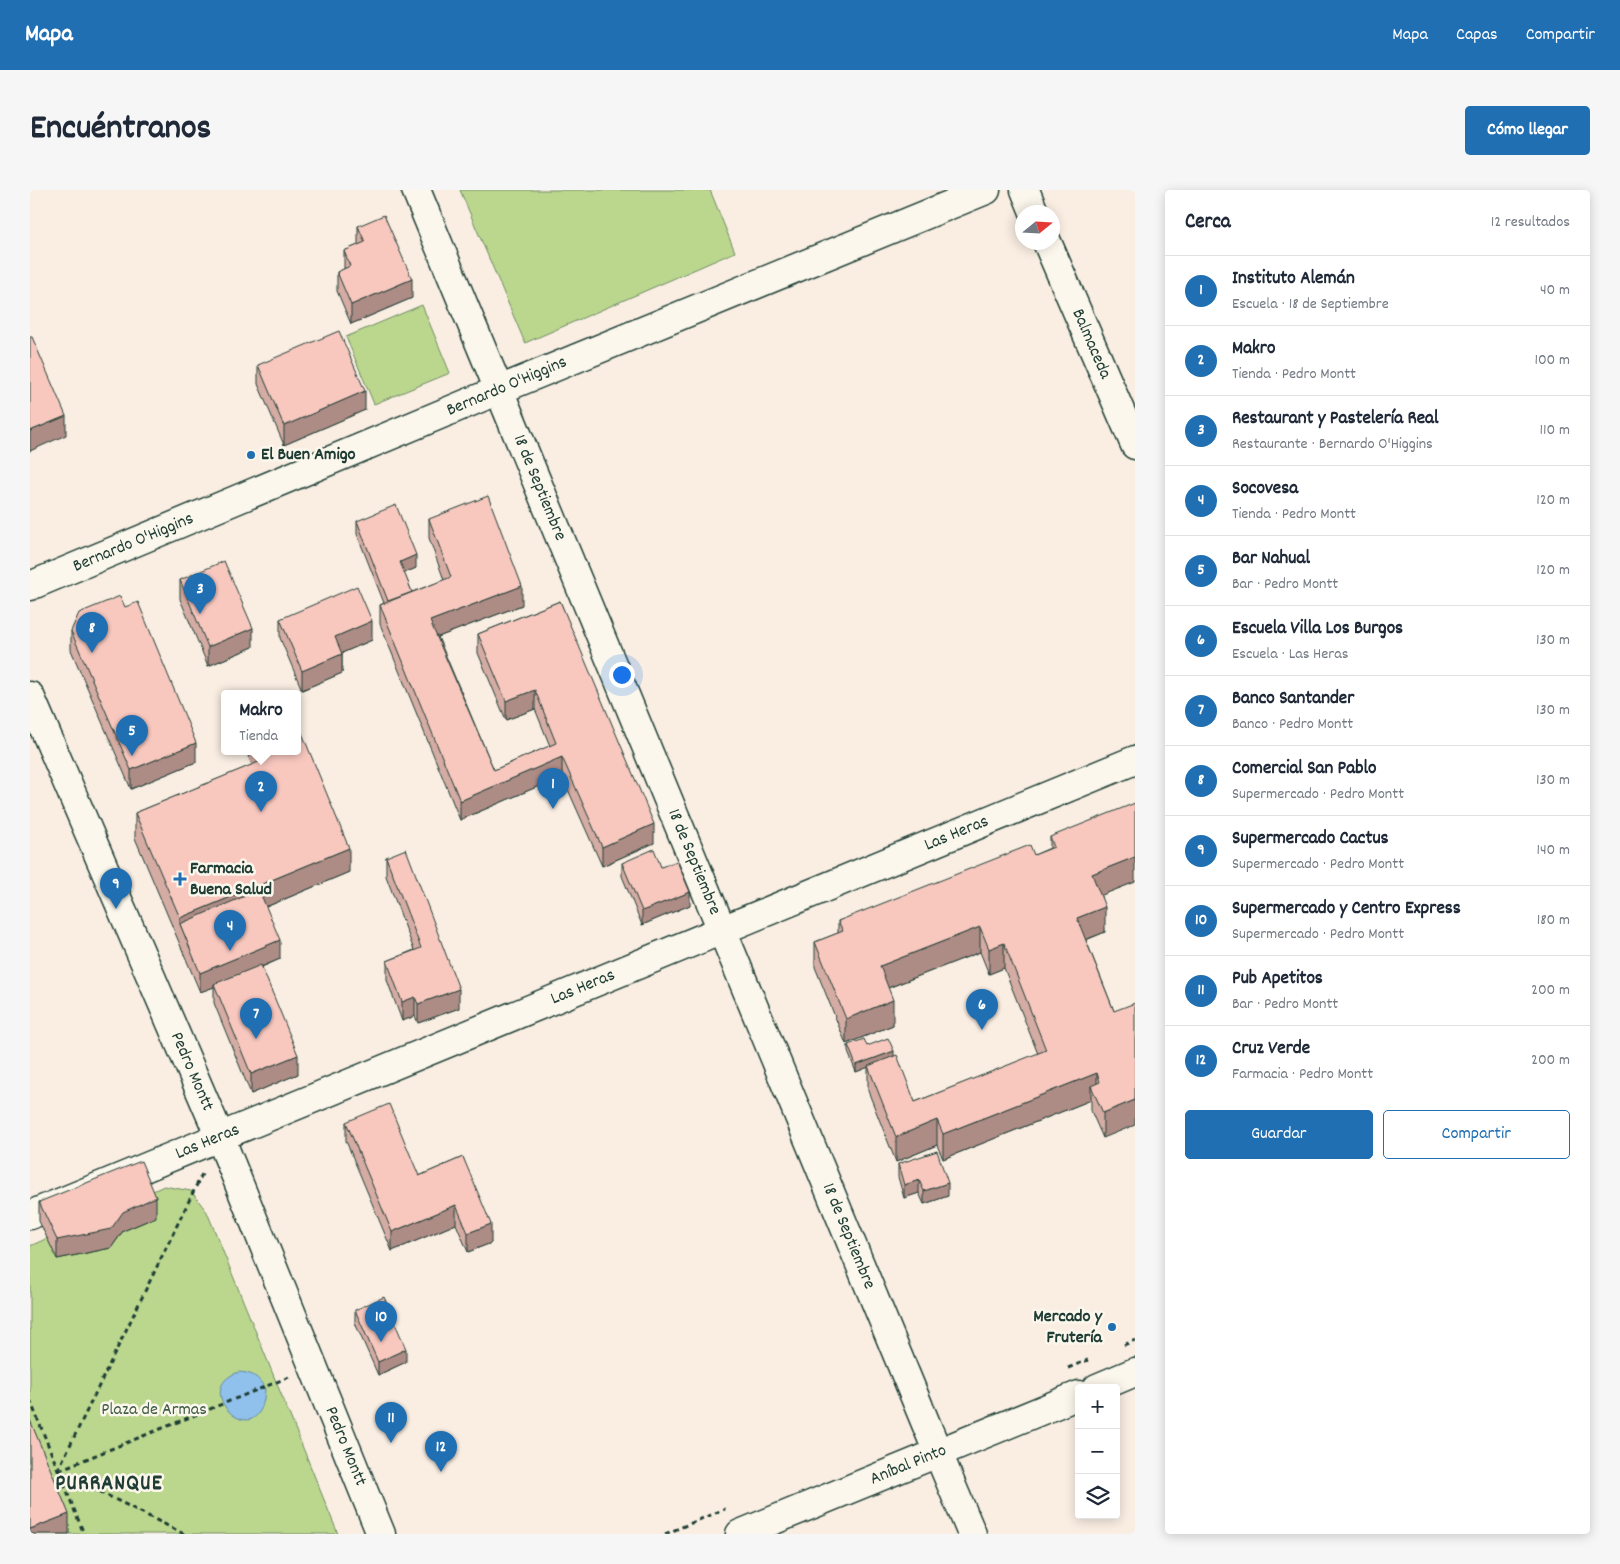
<!DOCTYPE html>
<html lang="es">
<head>
<meta charset="utf-8">
<style>
  :root { --surface:#fff; --page:#f6f6f7; --text:#1f2937; --muted:#747a83; --line:#e0e1e3; --accent:#1f6fb2 }
  body { margin:0; font-family:Dekko,sans-serif; background:var(--page); color:var(--text) }
  .controls { position:absolute; right:15px; bottom:15px; display:grid; overflow:hidden; border-radius:5px; box-shadow:0 2px 12px #0003 }
  .controls button { width:45px; height:45px; display:grid; place-items:center; padding:0; border:0; border-bottom:1px solid var(--line); background:var(--surface); color:var(--text); font:25px sans-serif }
  .compass { position:absolute; left:985px; top:15px; width:45px; height:45px; border-radius:50%; background:var(--surface); box-shadow:0 2px 12px #0003; rotate:72deg }
  .you { position:absolute; left:591px; top:484px; width:18px; height:18px; margin:-12px; border:4px solid #fff; border-radius:50%; background:#1a73e8; box-shadow:0 0 0 8px #1a73e833 }
  .badge { display:grid; place-items:center; width:32px; height:32px; border-radius:50%; background:var(--accent); color:#fff; font-size:16px; font-weight:700 }
  .pin { position:absolute; translate:-50% -41px; filter:drop-shadow(0 1px 2px #0008) }
  .pin::after { content:''; position:absolute; top:26px; width:18px; height:15px; background:inherit; clip-path:polygon(0 0,100% 0,50% 100%) }
  .popup { position:absolute; left:191px; top:500px; width:80px; height:65px; box-sizing:border-box; display:grid; place-content:center; border-radius:5px; background:var(--surface); filter:drop-shadow(0 1px 4px #0005); font-size:16px; white-space:nowrap; color:var(--muted) }
  .popup b { font-size:19px; color:var(--text) }
  .popup::after { content:''; position:absolute; left:50%; top:100%; margin-left:-10px; border:10px solid transparent; border-top-color:var(--surface) }
  .list { margin:0; padding:0; list-style:none }
  h2 { display:flex; justify-content:space-between; align-items:center; height:65px; margin:0; padding:0 20px; font-size:21px }
  h2 small { font-size:16px; font-weight:400; color:var(--muted) }
  .list li { display:grid; grid-template-columns:32px 1fr auto; gap:15px; align-items:center; box-sizing:border-box; height:70px; padding:0 20px; border-top:1px solid var(--line) }
  .list b { display:block; font-size:19px; white-space:nowrap }
  .list p { margin:0; font-size:16px; white-space:nowrap; color:var(--muted) }
  .list em { font-size:16px; font-style:normal; color:var(--muted) }
  .actions { display:flex; gap:10px; padding:15px 20px }
  .actions a { flex:1; padding:11px 0; border:1px solid var(--accent); border-radius:5px; text-align:center; font-size:18px; color:var(--accent) }
  .actions .main { background:var(--accent); color:#fff }
  .icon { flex:none; width:28px; height:28px; fill:none; stroke:currentColor; stroke-width:2; stroke-linecap:round; stroke-linejoin:round }
  .map { position:relative; flex:none; width:1105px; height:1344px; overflow:hidden; border-radius:5px }
  header { display:flex; align-items:center; gap:30px; box-sizing:border-box; height:70px; padding:0 25px; background:var(--accent); color:#fff }
  header strong { font-size:24px }
  nav { display:flex; gap:28px; margin-inline-start:auto; font-size:18px }
  .intro { display:flex; align-items:center; justify-content:space-between; box-sizing:border-box; height:120px; padding:0 30px }
  h1 { margin:0; font-size:35px }
  .button { padding:12px 22px; border-radius:5px; background:var(--accent); color:#fff; font-size:18px; font-weight:700 }
  main { display:flex; gap:30px; padding:0 30px }
  aside { flex:1; background:var(--surface); border-radius:5px; box-shadow:0 2px 12px #0003 }
  .map>svg:first-child { display:block }
  .green { fill:#bbd78e; stroke:#6d8a61 }
  .water { fill:#90c0ec; stroke:#638ca2 }
  .lines { fill:none; stroke-linecap:round; stroke-linejoin:round }
  .street-casing { stroke:#1f3d34; stroke-width:31 }
  .secondary-casing { stroke:#1f3d34; stroke-width:31 }
  .path { stroke:#1f3d34; stroke-width:3; stroke-dasharray:5 4; stroke-linecap:butt }
  .street { stroke:#fbf7ec; stroke-width:28 }
  .secondary { stroke:#fbf7ec; stroke-width:28 }
  .wall { fill:#d5aca4; stroke:#1f3d34 }
  .shaded-wall { fill:#ae8c86; stroke:#1f3d34 }
  .building { fill:#f8c8bf; stroke:#1f3d34 }
  .poi-dot { fill:#1f6fb2; stroke:#fbf7ec; stroke-width:2 }
  .labels { text-anchor:middle; dominant-baseline:central; stroke-width:5; stroke-linejoin:round; paint-order:stroke }
  .street-label { font-size:18px; fill:#1f3d34; stroke:#fbf7ec }
  .poi-label { font-size:18px; font-weight:bold; fill:#1f3d34; stroke:#fbf7ec; text-anchor:start }
  .park-label { font-size:18px; fill:#3e5c46; stroke:#fbf7ec }
  .district-label { font-size:22px; font-weight:bold; letter-spacing:1px; fill:#1f3d34; stroke:#fbf7ec }
</style>
</head>
<body>
<header>
<strong>Mapa</strong>
<nav><a>Mapa</a><a>Capas</a><a>Compartir</a></nav>
</header>
<div class="intro"><h1>Encuéntranos</h1><a class="button">Cómo llegar</a></div>
<main>
<div class="map">
<svg width="1105" height="1344" viewBox="0 0 1105 1344">
  <rect width="100%" height="100%" fill="#faeee3"/>
  <filter id="ink" filterUnits="userSpaceOnUse"><feTurbulence type="fractalNoise" baseFrequency=".02" numOctaves="2"/><feDisplacementMap in="SourceGraphic" scale="10" xChannelSelector="R" yChannelSelector="G"/><feConvolveMatrix kernelMatrix="1 2 1 2 8 2 1 2 1" color-interpolation-filters="sRGB"/></filter>
  <g filter="url(#ink)">
    <!-- green -->
    <g class="green">
      <polygon points="430,0 680,0 705,62 495,153"/>
      <polygon points="392,115 420,183 344,214 316,147"/>
      <polygon points="134,996 161,1001 177,1022 308,1344 0,1344 0,1056"/>
    </g>
    <!-- water -->
    <path class="water" d="M209,1182C223,1183 229,1187 235,1199C232,1270 156,1199 209,1182Z"/>
    <g class="lines">
      <defs>
        <g id="street">
          <polyline points="386,0 469,200 956,0"/>
          <polyline points="995,0 1004,22"/>
          <path id="s1" d="M1017,52L1105,255"/>
          <polyline points="908,1263 942,1344"/>
        </g>
        <g id="secondary">
          <path id="s2" d="M0,396L469,200L908,1263"/>
          <path id="s3" d="M0,506L190,947L351,1344"/>
          <path id="s4" d="M0,1025L1105,570"/>
          <polyline points="1067,1198 1105,1182"/>
          <path id="s5" d="M710,1344L1049,1205"/>
        </g>
      </defs>
      <!-- street casing -->
      <use href="#street" class="street-casing"/>
      <!-- secondary casing -->
      <use href="#secondary" class="secondary-casing"/>
      <!-- path -->
      <g class="path">
        <polyline points="1094,1155 1105,1150"/>
        <polyline points="1038,1178 1058,1170"/>
        <polyline points="0,1210 54,1344"/>
        <polyline points="28,1280 172,984"/>
        <polyline points="29,1280 259,1187"/>
        <polyline points="29,1281 154,1344"/>
        <polyline points="635,1344 695,1319"/>
      </g>
      <!-- street -->
      <use href="#street" class="street"/>
      <!-- secondary -->
      <use href="#secondary" class="secondary"/>
    </g>
    <!-- wall -->
    <g class="wall">
      <polygon points="328,36 382,108 321,134 307,101 307,82 314,79 314,61 328,55"/>
      <polygon points="228,175 335,220 254,255 228,194"/>
      <polygon points="399,329 492,415 408,447 464,580 520,556 505,519 476,530 448,463 448,444 530,411 624,653 572,676 532,586 430,630 350,434 350,415 354,413 327,344 327,331 386,378 374,383 382,402 414,390 399,348"/>
      <polygon points="150,390 223,457 178,476 150,409"/>
      <polygon points="95,417 166,572 101,599 41,460 41,441"/>
      <polygon points="250,429 342,450 312,463 312,483 272,500 250,448"/>
      <polygon points="216,561 267,561 319,682 236,717 250,769 232,777 268,884 221,904 184,813 184,797 170,802 105,648 105,623 222,575"/>
      <polygon points="1020,647 1105,692 1071,705 1075,742 1056,750 1084,821 1073,948 1061,921 1061,910 913,969 907,955 866,972 838,901 838,877 826,882 818,862 818,855 837,856 864,867 885,912 1008,864 974,778 959,784 950,762 858,798 863,835 816,854 785,777 785,752 808,743 808,731 1004,665 1020,658"/>
      <polygon points="356,667 429,818 388,833 385,826 372,831 357,790 357,771 384,760 356,686"/>
      <polygon points="592,673 631,677 660,715 612,735 592,686"/>
      <polygon points="316,932 389,986 433,967 461,1053 438,1062 426,1034 362,1061 316,951"/>
      <polygon points="868,974 918,1006 894,1014 889,1003 874,1008 868,987"/>
      <polygon points="9,1012 126,1027 93,1041 81,1058 27,1069 9,1031"/>
      <polygon points="325,1120 376,1172 348,1185 325,1133"/>
    </g>
    <!-- shaded-wall -->
    <g class="shaded-wall">
      <polygon points="382,89 382,108 321,134 321,115"/>
      <polygon points="335,201 335,220 254,255 254,236"/>
      <polygon points="36,226 36,245 0,261 0,241"/>
      <polygon points="386,365 386,378 370,385 370,372"/>
      <polygon points="492,396 492,415 400,450 400,431"/>
      <polygon points="342,431 342,450 305,466 305,447"/>
      <polygon points="223,438 223,457 178,476 178,457"/>
      <polygon points="312,464 312,483 272,500 272,481"/>
      <polygon points="505,500 505,519 476,530 476,511"/>
      <polygon points="166,553 166,572 101,599 101,580"/>
      <polygon points="532,567 532,586 430,630 430,611"/>
      <polygon points="624,634 624,653 572,676 572,657"/>
      <polygon points="319,658 319,682 157,750 150,734 150,728"/>
      <polygon points="1105,667 1105,692 1062,709 1062,684"/>
      <polygon points="660,702 660,715 612,735 612,721"/>
      <polygon points="1075,717 1075,742 1047,753 1047,728"/>
      <polygon points="950,737 950,762 850,801 850,776"/>
      <polygon points="250,750 250,769 185,796 184,794 184,797 170,802 170,783"/>
      <polygon points="974,753 974,778 959,784 959,759"/>
      <polygon points="429,799 429,818 388,833 388,814"/>
      <polygon points="385,807 385,826 372,831 372,812"/>
      <polygon points="863,810 863,835 816,854 816,829"/>
      <polygon points="864,861 864,867 826,882 826,875"/>
      <polygon points="268,865 268,884 221,904 221,884"/>
      <polygon points="1067,883 1067,908 1061,896 1061,910 913,969 913,944"/>
      <polygon points="1105,910 1105,935 1073,948 1073,923"/>
      <polygon points="907,930 907,955 866,972 866,947"/>
      <polygon points="889,990 889,1003 874,1008 874,995"/>
      <polygon points="918,993 918,1006 894,1014 894,1001"/>
      <polygon points="126,1007 126,1027 93,1041 81,1058 27,1069 27,1050"/>
      <polygon points="426,1015 426,1034 362,1061 362,1042"/>
      <polygon points="461,1034 461,1053 438,1062 438,1043"/>
      <polygon points="376,1159 376,1172 348,1185 348,1172"/>
      <polygon points="39,1324 39,1344 0,1344 0,1339"/>
    </g>
    <!-- building -->
    <g class="building">
      <polygon points="354,25 382,89 321,115 307,82 320,76 314,61 335,52 328,36"/>
      <polygon points="309,141 335,201 254,236 228,175"/>
      <polygon points="0,147 2,147 36,226 0,241"/>
      <polygon points="458,306 492,396 400,431 464,580 526,553 505,500 476,511 448,444 530,411 624,634 572,657 532,567 430,611 350,415 421,387 399,329"/>
      <polygon points="366,315 386,365 370,372 382,402 358,411 327,331"/>
      <polygon points="194,371 223,438 178,457 150,390"/>
      <polygon points="327,396 342,431 305,447 312,464 272,481 250,429"/>
      <polygon points="90,406 95,417 108,412 166,553 101,580 41,441 49,423"/>
      <polygon points="267,531 319,658 150,728 105,623 231,571 226,561 267,561"/>
      <polygon points="1105,613 1105,667 1062,684 1075,717 1047,728 1084,821 1105,813 1105,910 1073,923 1061,896 1070,892 1067,883 913,944 907,930 866,947 838,876 867,865 885,912 1016,860 974,753 959,759 950,737 850,776 863,810 816,829 785,752 813,741 808,731 1000,655 1004,665 1024,657 1020,647"/>
      <polygon points="376,659 429,799 388,814 385,807 372,812 357,771 391,758 356,667"/>
      <polygon points="624,659 631,677 647,671 660,702 612,721 592,673"/>
      <polygon points="229,700 250,750 170,783 150,734"/>
      <polygon points="231,775 268,865 221,884 184,794"/>
      <polygon points="858,848 864,861 826,875 818,855 834,849 837,856"/>
      <polygon points="359,914 389,986 433,967 461,1034 438,1043 426,1015 362,1042 316,932"/>
      <polygon points="907,961 918,993 894,1001 889,990 874,995 868,974"/>
      <polygon points="111,971 126,1007 93,1022 81,1039 27,1050 9,1012"/>
      <polygon points="354,1107 376,1159 348,1172 325,1120"/>
      <polygon points="0,1230 39,1324 0,1339"/>
    </g>
  </g>
  <!-- markers -->
  <g class="poi-dot">
    <circle cx="221" cy="265" r="5"/>
    <path d="M147.5 681.5h5v5h5v5h-5v5h-5v-5h-5v-5h5z"/>
    <circle cx="1082" cy="1137" r="5"/>
  </g>
  <g class="labels">
    <!-- street labels -->
    <g class="street-label">
      <text stroke="none"><textPath href="#s1" startOffset="111">Balmaceda</textPath></text>
      <text transform="translate(477 197) rotate(-23)">Bernardo O'Higgins</text>
      <text stroke="none"><textPath href="#s2" startOffset="614">18 de Septiembre</textPath></text>
      <text stroke="none"><textPath href="#s2" startOffset="112">Bernardo O'Higgins</textPath></text>
      <text stroke="none"><textPath href="#s4" startOffset="1002">Las Heras</textPath></text>
      <text stroke="none"><textPath href="#s2" startOffset="1019">18 de Septiembre</textPath></text>
      <text stroke="none"><textPath href="#s4" startOffset="598">Las Heras</textPath></text>
      <text stroke="none"><textPath href="#s3" startOffset="409">Pedro Montt</textPath></text>
      <text stroke="none"><textPath href="#s4" startOffset="192">Las Heras</textPath></text>
      <text stroke="none"><textPath href="#s2" startOffset="1424">18 de Septiembre</textPath></text>
      <text stroke="none"><textPath href="#s3" startOffset="814">Pedro Montt</textPath></text>
      <text stroke="none"><textPath href="#s5" startOffset="182">Aníbal Pinto</textPath></text>
    </g>
    <!-- poi labels -->
    <g class="poi-label">
      <text x="231" y="265">El Buen Amigo</text>
      <text x="160" y="679">Farmacia<tspan x="160" dy="21">Buena Salud</tspan></text>
      <text x="1072" y="1127" text-anchor="end">Mercado y<tspan x="1072" dy="21">Frutería</tspan></text>
    </g>
    <!-- park labels -->
    <g class="park-label">
      <text x="124" y="1220">Plaza de Armas</text>
    </g>
    <!-- district labels -->
    <g class="district-label">
      <text x="79" y="1294">PURRANQUE</text>
    </g>
  </g>
</svg>
<div class="controls">
<button>+</button>
<button>−</button>
<button><svg class="icon" aria-label="layers" viewBox="0 0 24 24"><path d="M12 4l9 5-9 5-9-5zM3 14l9 5 9-5"/></svg></button>
</div>
<svg class="compass" viewBox="-18 -18 36 36"><path d="M0-13l5 13h-10z" fill="#e53935"/><path d="M0 13l5-13h-10z" fill="#747a83"/></svg>
<div class="you"></div>
<div class="pin badge" style="left:523px;top:619px">1</div>
<div class="pin badge" style="left:231px;top:622px">2</div>
<div class="popup"><b>Makro</b>Tienda</div>
<div class="pin badge" style="left:170px;top:424px">3</div>
<div class="pin badge" style="left:200px;top:761px">4</div>
<div class="pin badge" style="left:102px;top:566px">5</div>
<div class="pin badge" style="left:952px;top:840px">6</div>
<div class="pin badge" style="left:226px;top:849px">7</div>
<div class="pin badge" style="left:62px;top:463px">8</div>
<div class="pin badge" style="left:86px;top:719px">9</div>
<div class="pin badge" style="left:351px;top:1152px">10</div>
<div class="pin badge" style="left:361px;top:1253px">11</div>
<div class="pin badge" style="left:411px;top:1282px">12</div>
</div>
<aside>
<h2>Cerca<small>12 resultados</small></h2>
<ul class="list">
<li><span class="badge">1</span><div><b>Instituto Alemán</b><p>Escuela · 18 de Septiembre</p></div><em>40 m</em></li>
<li><span class="badge">2</span><div><b>Makro</b><p>Tienda · Pedro Montt</p></div><em>100 m</em></li>
<li><span class="badge">3</span><div><b>Restaurant y Pastelería Real</b><p>Restaurante · Bernardo O'Higgins</p></div><em>110 m</em></li>
<li><span class="badge">4</span><div><b>Socovesa</b><p>Tienda · Pedro Montt</p></div><em>120 m</em></li>
<li><span class="badge">5</span><div><b>Bar Nahual</b><p>Bar · Pedro Montt</p></div><em>120 m</em></li>
<li><span class="badge">6</span><div><b>Escuela Villa Los Burgos</b><p>Escuela · Las Heras</p></div><em>130 m</em></li>
<li><span class="badge">7</span><div><b>Banco Santander</b><p>Banco · Pedro Montt</p></div><em>130 m</em></li>
<li><span class="badge">8</span><div><b>Comercial San Pablo</b><p>Supermercado · Pedro Montt</p></div><em>130 m</em></li>
<li><span class="badge">9</span><div><b>Supermercado Cactus</b><p>Supermercado · Pedro Montt</p></div><em>140 m</em></li>
<li><span class="badge">10</span><div><b>Supermercado y Centro Express</b><p>Supermercado · Pedro Montt</p></div><em>180 m</em></li>
<li><span class="badge">11</span><div><b>Pub Apetitos</b><p>Bar · Pedro Montt</p></div><em>200 m</em></li>
<li><span class="badge">12</span><div><b>Cruz Verde</b><p>Farmacia · Pedro Montt</p></div><em>200 m</em></li>
</ul>
<div class="actions"><a class="main">Guardar</a><a>Compartir</a></div>
</aside>
</main>
</body>
</html>
